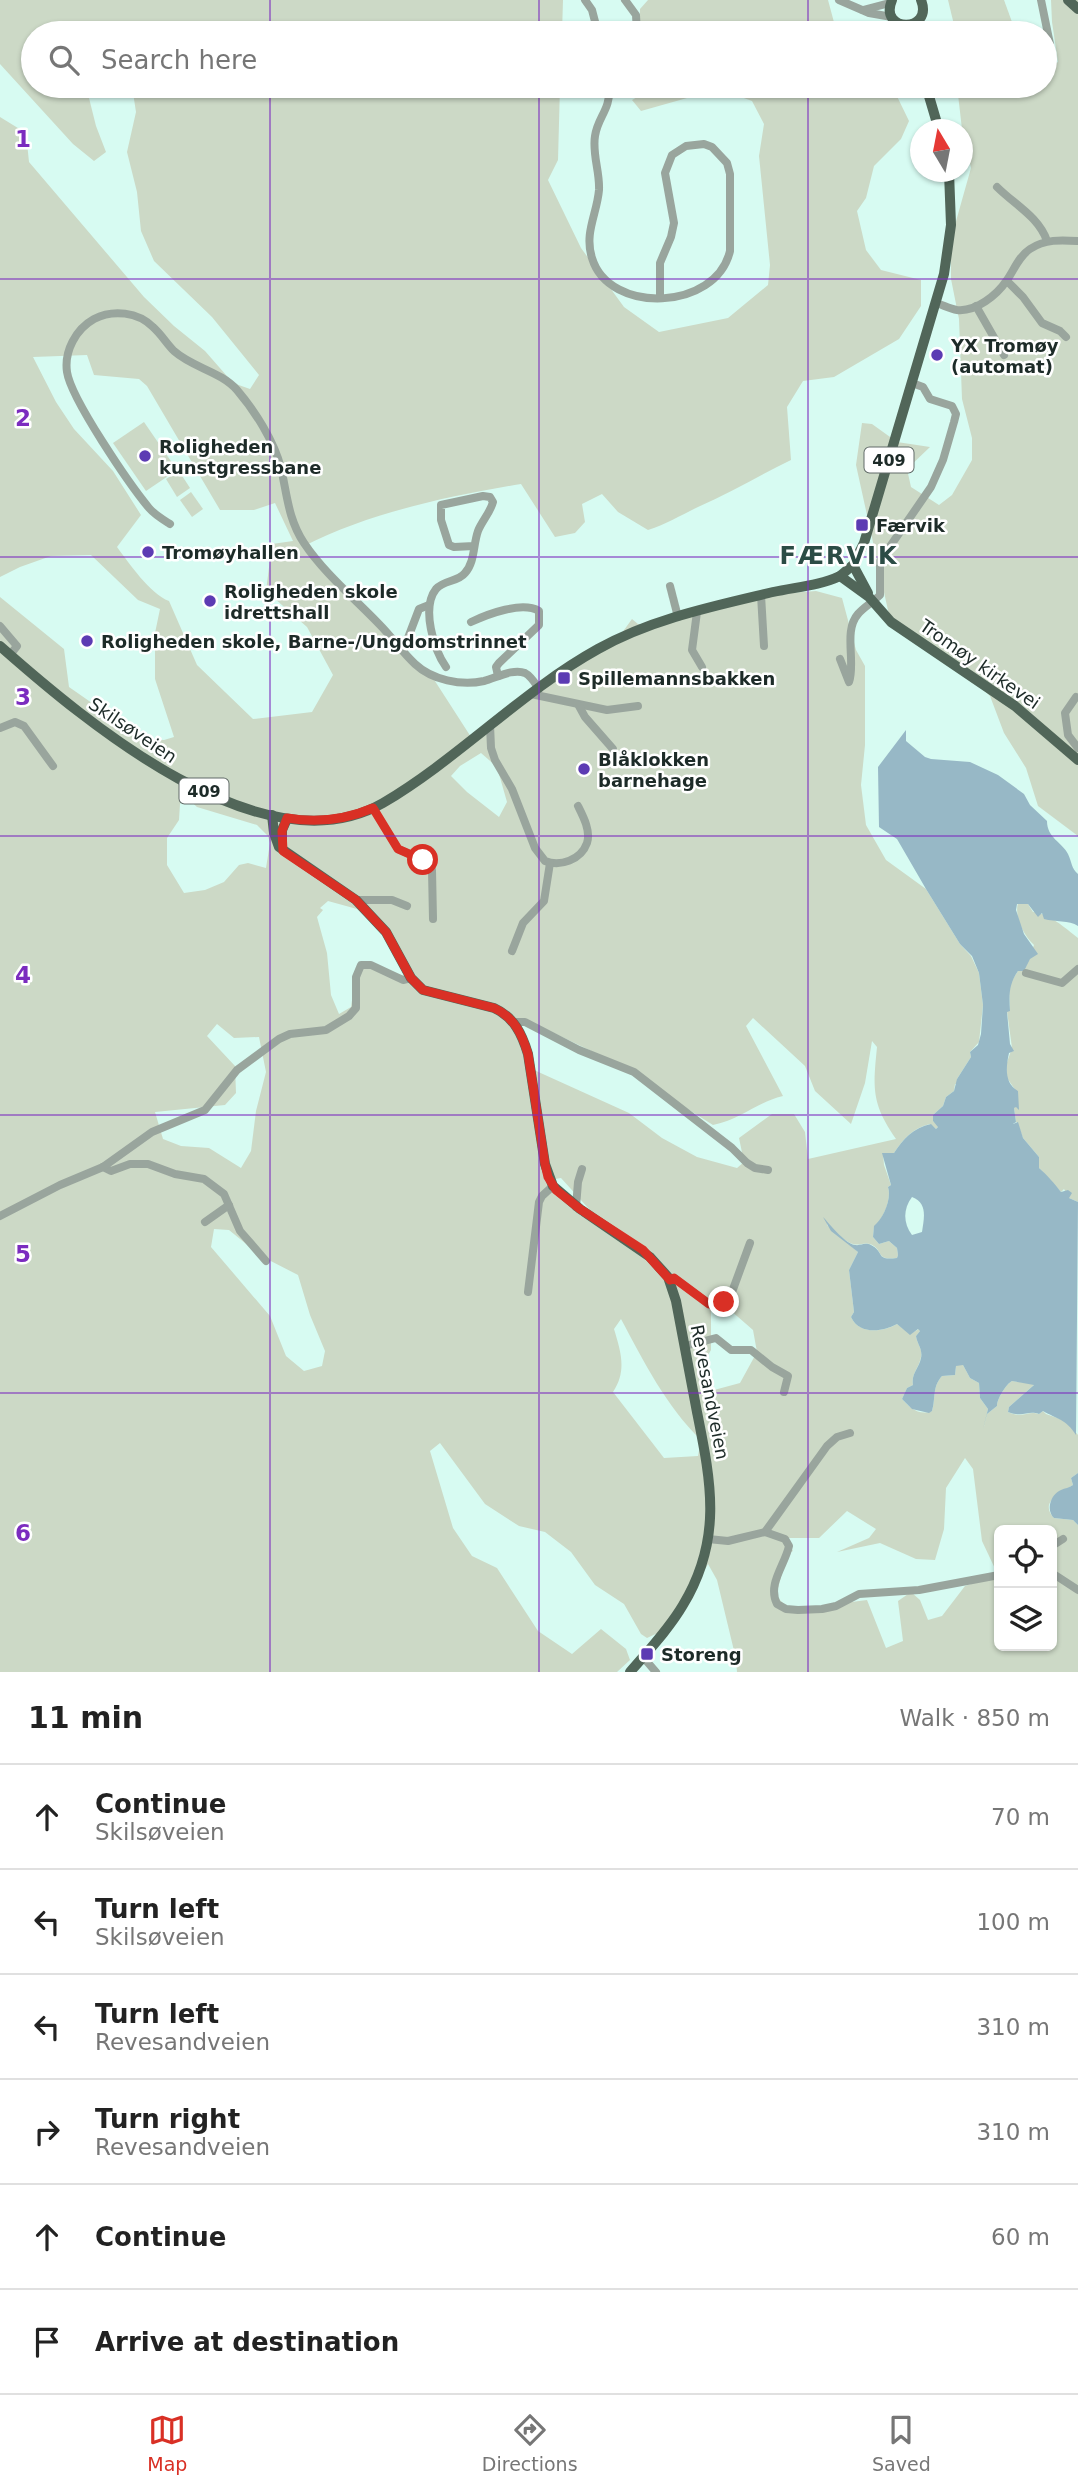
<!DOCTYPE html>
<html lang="en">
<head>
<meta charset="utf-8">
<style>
  :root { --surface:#fff; --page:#f6f6f6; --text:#222; --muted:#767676; --line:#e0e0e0; --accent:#d93025 }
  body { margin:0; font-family:"DejaVu Sans",sans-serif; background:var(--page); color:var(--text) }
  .controls { position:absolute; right:21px; bottom:21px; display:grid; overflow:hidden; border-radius:10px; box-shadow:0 2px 5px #0004 }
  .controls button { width:63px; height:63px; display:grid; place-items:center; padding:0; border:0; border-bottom:2px solid var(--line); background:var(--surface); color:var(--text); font:35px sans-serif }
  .compass { position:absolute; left:910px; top:119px; width:63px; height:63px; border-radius:50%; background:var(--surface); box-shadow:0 2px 5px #0004; rotate:350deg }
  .stop { position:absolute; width:21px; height:21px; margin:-16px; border:5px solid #d93025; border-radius:50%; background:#fff }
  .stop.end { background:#d93025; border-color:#fff; box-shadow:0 2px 7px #0008 }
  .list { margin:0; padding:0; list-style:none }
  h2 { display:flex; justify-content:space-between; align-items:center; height:91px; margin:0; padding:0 28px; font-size:30px }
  h2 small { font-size:23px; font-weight:400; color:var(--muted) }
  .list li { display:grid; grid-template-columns:46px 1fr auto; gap:21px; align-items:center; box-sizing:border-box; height:105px; padding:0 28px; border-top:2px solid var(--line) }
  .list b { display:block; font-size:26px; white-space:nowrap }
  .list p { margin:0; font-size:23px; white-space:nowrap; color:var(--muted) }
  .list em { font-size:23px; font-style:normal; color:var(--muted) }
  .icon { flex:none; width:38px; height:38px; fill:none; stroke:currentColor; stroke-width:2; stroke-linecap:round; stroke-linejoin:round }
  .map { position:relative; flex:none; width:1078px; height:1672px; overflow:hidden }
  .search { position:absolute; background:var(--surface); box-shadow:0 2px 5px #0004; left:21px; right:21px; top:21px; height:77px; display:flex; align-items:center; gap:18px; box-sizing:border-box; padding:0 24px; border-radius:38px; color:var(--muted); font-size:26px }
  .sheet { height:721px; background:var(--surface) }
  nav { display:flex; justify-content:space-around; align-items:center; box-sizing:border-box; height:98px; border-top:2px solid var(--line); background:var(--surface); font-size:19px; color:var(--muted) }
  nav a { display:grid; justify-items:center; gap:4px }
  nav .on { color:var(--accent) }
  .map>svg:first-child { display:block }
  .green { fill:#ccd9c6; fill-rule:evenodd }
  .water { fill:#97b8c6; fill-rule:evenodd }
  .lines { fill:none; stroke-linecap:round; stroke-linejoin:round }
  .minor { stroke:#99a59d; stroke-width:8 }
  .major { stroke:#516659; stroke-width:10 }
  .route { stroke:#d93025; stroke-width:9 }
  .grid { fill:none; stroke:#7b2cbf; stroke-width:2; stroke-opacity:0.55 }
  .poi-dot { fill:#5c3bb3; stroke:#fff; stroke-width:2.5 }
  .labels { text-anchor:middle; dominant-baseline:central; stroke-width:5; stroke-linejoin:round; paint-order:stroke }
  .shield { fill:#fff; stroke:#616b68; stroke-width:2 }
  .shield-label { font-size:16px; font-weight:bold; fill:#1d2b28 }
  .poi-label { font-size:18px; font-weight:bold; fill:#1d2b28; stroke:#fff; text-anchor:start }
  .street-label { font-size:18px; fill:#1d2b28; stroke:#fff }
  .district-label { font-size:24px; font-weight:bold; letter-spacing:2px; fill:#2c4c45; stroke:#fff }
  .grid-label { font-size:23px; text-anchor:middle; font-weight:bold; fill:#7b2cbf; stroke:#fff; stroke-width:5; stroke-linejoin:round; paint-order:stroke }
</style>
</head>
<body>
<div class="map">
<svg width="1078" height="1672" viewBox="0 0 1078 1672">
  <rect width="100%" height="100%" fill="#d7fbf2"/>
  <!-- green -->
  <g class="green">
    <polygon points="0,0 563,0 562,33 33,33 33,86 86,86 96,126 106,152 94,161 73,144 0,64"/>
    <polygon points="648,0 828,0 835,26 842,33 640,33 640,9"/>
    <polygon points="948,0 1004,0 1016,33 956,33"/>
    <polygon points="1051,0 1078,0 1078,836 1038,806 1026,768 1004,733 990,696 961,669 891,624 856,465 862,423 872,424 897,442 930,447 907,469 911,487 939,505 952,495 972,460 972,438 962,399 959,319 951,279 951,239 971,168 962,129 957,86 1045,86 1045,70 1058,62 1052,22"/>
    <path d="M132,86H560L558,160L548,180L581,248L624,307L659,332L728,318L768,285L770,265L759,156L764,124L752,101L719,89L641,111L632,100L656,86H892L909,121L901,139L874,166L866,198L857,211L866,250L881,270L921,280V306L899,339L834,377L803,381L787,407L791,460C760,475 730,493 698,507C681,515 667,524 648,530L618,512L602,494L582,504L585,522L575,533L555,537L521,484C449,496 368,513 304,546L366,608L405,653L433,678L471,737L597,645L619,637L632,619L638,624H657L776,594L816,591L842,598L856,650L865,666V745L861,785L866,825L886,860L926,889L960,944L971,956L979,973L983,1005L979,1042L970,1052L971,1057L957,1079L958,1084H955L954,1091L946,1097L943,1106L933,1115V1121L939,1126L936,1129L930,1124C913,1128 903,1139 894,1153L883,1154L884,1165L891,1185L888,1187C892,1199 883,1219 874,1227L873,1237L879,1244L889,1241L897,1248L898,1255L897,1258C874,1261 885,1250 870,1244C864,1242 859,1246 853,1244C845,1242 832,1229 827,1223V1225L858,1252L849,1270L854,1312L851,1317C859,1335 884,1332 897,1324L910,1334L919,1329L920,1331L916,1336C917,1344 923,1349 921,1357C919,1368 911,1374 913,1385L907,1388L902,1399C910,1408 919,1416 932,1411C936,1398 932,1387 942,1376L955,1375L956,1365H963L970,1378L979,1383L980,1398L988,1409L984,1426L987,1414L997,1406C997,1399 1006,1384 1012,1381L1035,1384L1009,1407L1008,1412C1024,1419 1027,1410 1039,1414L1043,1411L1046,1414L1066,1421L1078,1435V1473L1071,1478L1073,1485C1063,1492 1038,1501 1054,1518L1073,1520L1078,1525V1672H737L736,1659L717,1580L708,1564L688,1598L662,1631L647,1638L641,1634L624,1604L595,1585L571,1552L545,1532L519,1526L485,1504L440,1443L430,1451L453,1528L472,1556L497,1568L538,1631L572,1654L601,1629L626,1649L630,1660L617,1672H0V597L64,649L69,687L142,738L164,740L174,737L155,679V633L160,609L138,600L91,555L51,556L20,567L0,577V117L26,133L29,162L144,297L174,326L205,351L233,383L250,389L259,375L212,317L154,261L141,231L137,192L127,152L136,112ZM87,355L94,375L139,379L147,386L220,510H254L275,503L293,541L272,544L266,591L307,627L333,675L312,712L253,719L197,665L169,601C150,594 129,563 117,547L141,515L113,471L74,429L56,402L33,357ZM481,753L497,767L507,802L499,817L467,792L451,776L460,766ZM186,797L197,807L257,825L268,836L270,843L266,868L248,863L239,865L224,882L205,890L184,893L167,865V838L179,820L180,804ZM328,901L357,909L386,937L406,974L405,976L368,964L357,966L351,1007L339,1014L331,995L327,953L317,917L323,910L320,908ZM753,1018L805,1066L815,1091L851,1124L865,1083L872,1041L877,1047C873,1088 871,1103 896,1139L808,1159L805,1132L794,1114H772L739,1138L744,1162L737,1168L697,1157L662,1138L629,1113L534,1070L518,1020L537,1025L610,1060L713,1125C742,1119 755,1103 783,1096L746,1026ZM217,1024L234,1038L259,1037L266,1072L256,1111L251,1151L241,1168L209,1148L181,1146L163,1139L155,1112L225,1105L236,1093L235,1066L207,1036ZM536,1107L544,1130L550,1171L555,1179L561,1178L608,1230V1233L595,1217L583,1212L581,1216L560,1198L544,1165ZM214,1229L229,1230L261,1256L298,1275L310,1315L325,1351L322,1366L304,1371L286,1356L270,1316L211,1247ZM722,1303L753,1330L757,1352L740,1383L703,1393L698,1372L711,1350V1310ZM621,1319C644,1362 666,1406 701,1440L698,1456L664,1458L613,1392C627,1371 621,1352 614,1329ZM965,1458L973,1469L982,1541L998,1575L965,1586L942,1616L928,1620L920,1600L911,1592L898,1601L903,1641L886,1648L867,1600L790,1610L776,1596L787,1554L793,1551L784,1538H819L847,1511L876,1529L869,1538L837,1552L880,1543L916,1559L935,1560L944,1529L946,1488ZM999,1530H1052V1646H999Z"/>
    <polygon points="144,422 177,470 146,491 113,443"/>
    <polygon points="179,471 190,488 177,497 166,479"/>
    <polygon points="191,492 203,509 192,517 180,500"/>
    <path d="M1018,903L1028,904L1033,912C1049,913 1065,928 1078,938V1202L1069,1198L1064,1189L1061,1192L1039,1168V1157L1023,1138L1017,1122L1013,1123L1016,1122L1014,1108L1017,1103L1016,1091L1007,1078L1006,1065L1012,1048L1007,1011L1010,1010L1009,985L1018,971L1026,966L1034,945C1024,936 1014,917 1018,903Z"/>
  </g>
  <!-- water -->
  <g class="water">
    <path d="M906,730V741L925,757L931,759L970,762L998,775L1024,794L1030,805L1047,821C1047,838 1062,842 1068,854C1072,862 1071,868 1078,874V926C1069,920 1055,922 1044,919L1042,913L1038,917L1028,904H1017L1016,910L1024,934L1038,954L1030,959L1024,971H1018C1009,984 1009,994 1010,1011L1007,1012L1010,1044L1014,1051L1009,1053C1006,1067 1004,1083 1018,1091L1019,1110L1016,1107L1014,1108L1016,1122L1013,1124L1018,1122L1023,1138L1039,1157V1168C1048,1176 1054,1183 1061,1192L1068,1190L1072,1193L1069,1198L1078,1202L1076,1435C1066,1419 1057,1419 1043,1411L1039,1414C1027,1410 1024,1418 1008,1412L1009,1407L1034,1385L1012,1381C1006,1384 997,1399 997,1406L987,1414L983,1429L988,1409L980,1398L979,1383L970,1378L963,1365L956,1366L955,1375L942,1376C932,1387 936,1398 932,1411L929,1413L912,1409L902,1399L907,1388L913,1385C911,1374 919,1368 921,1358C923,1349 917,1344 916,1336L920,1331L918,1329L910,1335L897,1324C883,1332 859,1335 851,1317L854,1312L849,1270L858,1252L831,1231L823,1217C829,1223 844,1243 855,1245C861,1246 864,1242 871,1245C885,1252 875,1261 897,1258L898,1255L897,1248L889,1241L879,1244L873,1237L874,1226C883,1219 892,1199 888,1187L891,1185L882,1153H894C903,1139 913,1128 931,1124L936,1129L938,1127L933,1121V1115L943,1106L946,1097L954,1091L957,1079L971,1057L970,1052L978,1045L981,1034L983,1005L979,973L972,956L960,944L926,889L897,839L879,827L878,767ZM912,1197C928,1203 924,1218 922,1232L912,1235C903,1223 903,1209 912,1197Z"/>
    <path d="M1078,1473V1525L1073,1520L1054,1518C1046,1510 1050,1495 1061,1490C1065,1488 1069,1488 1073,1485L1071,1478Z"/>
  </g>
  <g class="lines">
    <!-- minor -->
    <g class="minor">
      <polyline points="585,0 592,10 598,33"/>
      <polyline points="625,0 636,15 637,33"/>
      <polyline points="839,0 869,13 892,17"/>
      <polyline points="1041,0 1050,44"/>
      <polyline points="863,10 890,3"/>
      <path d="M609,86C611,110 598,116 595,136C592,154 600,172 599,190C597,214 584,233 592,258C609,315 716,311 730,251V174L727,163L712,147L704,144L686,146L672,155L665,173L674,223L671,237L660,263V297"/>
      <path d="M997,187C1015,205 1039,217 1047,241"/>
      <polyline points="1007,281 1023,297 1042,323 1060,331 1066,337"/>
      <path d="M936,303C943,305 950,309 957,310C976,312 997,295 1007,280C1014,270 1019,256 1030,249C1045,239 1061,240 1078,241"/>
      <polyline points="976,306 1004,355"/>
      <path d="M170,524C162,519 155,515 149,508C130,485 71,399 67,372C64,351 76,329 94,319C113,309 138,312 153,327C161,334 167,344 174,351C193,368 220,371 237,390C255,411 274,441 281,468C287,494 288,519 304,543C324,573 354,598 379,624C392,637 402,652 415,664C432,680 461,686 484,681C496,678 513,668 525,673C531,676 535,683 539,689"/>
      <polyline points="670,586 678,617"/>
      <polyline points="761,595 764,646"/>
      <polyline points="697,612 692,650 702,667"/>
      <path d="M471,622C488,614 522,601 539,611V625L499,663L496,667L498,676"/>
      <polyline points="0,626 17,646 10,655"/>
      <polyline points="403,651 419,609 429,605"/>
      <path d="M840,659L849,682C856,662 843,631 858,614C864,607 873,602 880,595V561L931,487L943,460L954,422L956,414L952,406L930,399L923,387L912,383"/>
      <path d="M446,667C434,650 421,608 436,589C444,580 458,582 465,573C475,562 473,545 478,531C482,521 490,513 493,502L490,497L483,496L441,505V520L449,545L454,547L474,546"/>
      <polyline points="531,694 607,710 638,706"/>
      <polyline points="1076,697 1065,713 1068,735 1078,748"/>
      <polyline points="579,706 585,717 613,749 613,757 608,764"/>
      <path d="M490,725L491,748L495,760L512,789L535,848L545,861C560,867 581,860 587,843C591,831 583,816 578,806"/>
      <polyline points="0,728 15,722 24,726 53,766"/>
      <polyline points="373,808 398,849 423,860 432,870 433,919"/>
      <polyline points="356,900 392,900 407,906"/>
      <polyline points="512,951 523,923 544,901 550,863"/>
      <polyline points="1026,973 1062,983 1078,969"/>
      <polyline points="513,1022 525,1022 579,1050 634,1072 732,1148 747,1163 755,1168 768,1170"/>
      <polyline points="103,1167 111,1171 130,1164 148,1164 175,1174 204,1179 224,1194 240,1231 266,1261"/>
      <polyline points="576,1207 578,1182 582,1169"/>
      <polyline points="0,1216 60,1185 103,1167 152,1132 205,1110 237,1070 279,1039 290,1034 326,1030 349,1016 356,1008 356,977 361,965 371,965 403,980 411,978"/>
      <polyline points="205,1222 229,1205"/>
      <polyline points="670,1280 674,1278 709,1304 724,1302 732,1292 750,1243"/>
      <polyline points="528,1292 539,1202 542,1196 553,1186"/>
      <polyline points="685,1346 716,1338 731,1350 751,1350 772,1367 788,1376 784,1392"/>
      <path d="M765,1532L785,1539L789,1546C785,1565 767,1584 777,1604L786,1609L798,1610L822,1609L836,1606L859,1594L919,1590L999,1575"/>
      <polyline points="708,1539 728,1541 765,1532 827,1446 837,1437 850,1433"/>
      <polyline points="1052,1546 1063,1539"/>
      <polyline points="1052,1573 1078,1590"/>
      <polyline points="643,1657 656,1672"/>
    </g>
    <!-- major -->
    <g class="major">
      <path d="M892,0C878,33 934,33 921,0"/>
      <polyline points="1068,0 1078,9"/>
      <polyline points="926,86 939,130"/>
      <polyline points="853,565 868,593"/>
      <polyline points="840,576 869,597 891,622 1015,706 1078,760"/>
      <path d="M0,646C85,721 263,872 383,803C458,759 522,691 598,649C651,619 714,606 773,592C795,587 819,586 840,576L853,565L864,543L944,274L951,225L949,172"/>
      <path d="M272,815L274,833L279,847L356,900L386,932L411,978L423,990L494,1008C514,1017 522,1034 528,1054L545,1164L553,1186L580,1209L650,1257L668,1277L676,1301C683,1338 690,1375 697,1412C711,1482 723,1539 683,1605C669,1629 648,1651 630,1672"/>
      <polyline points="282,847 282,830 287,819"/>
    </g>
  </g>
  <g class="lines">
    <!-- route -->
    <path class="route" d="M423,860L398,849L373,808C345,820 317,823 287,818L282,831L283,851L356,900L386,932L411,978L423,990L494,1008C514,1017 522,1034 528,1054L545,1164L548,1177L556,1190L580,1209L643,1250L670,1280L674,1278L709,1304L724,1302"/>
  </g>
  <!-- grid -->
  <path class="grid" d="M270,0V33M539,0V33M808,0V33M270,86V1672M539,86V1672M808,86V1672M0,279H1078M0,557H1078M0,836H1078M0,1115H1078M0,1393H1078"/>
  <!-- markers -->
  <g class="poi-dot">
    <circle cx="937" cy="355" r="7"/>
    <circle cx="145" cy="456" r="7"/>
    <rect x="855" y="518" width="14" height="14" rx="3.5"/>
    <circle cx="148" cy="552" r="7"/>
    <circle cx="210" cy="601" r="7"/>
    <circle cx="87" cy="641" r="7"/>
    <rect x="557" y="671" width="14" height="14" rx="3.5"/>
    <circle cx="584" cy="769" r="7"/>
    <rect x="640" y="1647" width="14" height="14" rx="3.5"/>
  </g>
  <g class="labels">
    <!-- shield labels -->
    <g class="shield">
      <rect x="864.5" y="447.5" width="49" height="25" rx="5"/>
      <rect x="179.5" y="778.5" width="49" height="25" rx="5"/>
    </g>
    <g class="shield-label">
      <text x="889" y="460">409</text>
      <text x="204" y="791">409</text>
    </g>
    <!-- poi labels -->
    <g class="poi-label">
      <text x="951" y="345">YX Tromøy<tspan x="951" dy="21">(automat)</tspan></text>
      <text x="159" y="446">Roligheden<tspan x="159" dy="21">kunstgressbane</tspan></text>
      <text x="876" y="525">Færvik</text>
      <text x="162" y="552">Tromøyhallen</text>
      <text x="224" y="591">Roligheden skole<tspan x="224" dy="21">idrettshall</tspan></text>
      <text x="101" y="641">Roligheden skole, Barne-/Ungdomstrinnet</text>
      <text x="578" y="678">Spillemannsbakken</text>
      <text x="598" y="759">Blåklokken<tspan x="598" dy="21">barnehage</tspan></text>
      <text x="661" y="1654">Storeng</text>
    </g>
    <!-- street labels -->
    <g class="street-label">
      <text transform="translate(980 664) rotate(35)">Tromøy kirkevei</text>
      <text transform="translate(133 730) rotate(34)">Skilsøveien</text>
      <text transform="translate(710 1392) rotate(79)">Revesandveien</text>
    </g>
    <!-- district labels -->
    <g class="district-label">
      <text x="839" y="556">FÆRVIK</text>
    </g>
  </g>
  <g class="grid-label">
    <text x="23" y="147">1</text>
    <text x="23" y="426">2</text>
    <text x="23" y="705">3</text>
    <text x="23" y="983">4</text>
    <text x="23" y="1262">5</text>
    <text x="23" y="1541">6</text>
  </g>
</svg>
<div class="controls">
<button><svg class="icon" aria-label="locate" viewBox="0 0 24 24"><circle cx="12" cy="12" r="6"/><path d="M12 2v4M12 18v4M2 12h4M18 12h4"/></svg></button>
<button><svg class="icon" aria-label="layers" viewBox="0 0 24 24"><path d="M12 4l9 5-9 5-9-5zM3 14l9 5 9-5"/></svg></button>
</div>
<svg class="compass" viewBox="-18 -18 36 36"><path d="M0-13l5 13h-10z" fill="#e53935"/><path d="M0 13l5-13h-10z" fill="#767676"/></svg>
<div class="stop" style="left:423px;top:860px"></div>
<div class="stop end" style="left:724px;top:1302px"></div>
<div class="search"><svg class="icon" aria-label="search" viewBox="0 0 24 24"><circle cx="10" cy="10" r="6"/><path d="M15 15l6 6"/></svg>Search here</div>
</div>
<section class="sheet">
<h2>11 min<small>Walk · 850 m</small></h2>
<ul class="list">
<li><svg class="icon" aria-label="ahead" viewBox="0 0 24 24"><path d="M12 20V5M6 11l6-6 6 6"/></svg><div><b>Continue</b><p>Skilsøveien</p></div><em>70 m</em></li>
<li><svg class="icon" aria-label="left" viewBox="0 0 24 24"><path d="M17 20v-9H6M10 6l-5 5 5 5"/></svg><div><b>Turn left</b><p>Skilsøveien</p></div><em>100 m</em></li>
<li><svg class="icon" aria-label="left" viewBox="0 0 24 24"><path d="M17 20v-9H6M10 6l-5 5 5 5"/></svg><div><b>Turn left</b><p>Revesandveien</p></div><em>310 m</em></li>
<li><svg class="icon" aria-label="right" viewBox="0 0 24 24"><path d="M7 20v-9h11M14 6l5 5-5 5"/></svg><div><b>Turn right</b><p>Revesandveien</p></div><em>310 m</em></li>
<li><svg class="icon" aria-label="ahead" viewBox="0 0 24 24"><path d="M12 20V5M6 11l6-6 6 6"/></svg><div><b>Continue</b></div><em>60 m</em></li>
<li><svg class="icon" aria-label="arrive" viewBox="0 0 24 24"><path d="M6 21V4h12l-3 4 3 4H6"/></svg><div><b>Arrive at destination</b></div></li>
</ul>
</section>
<nav>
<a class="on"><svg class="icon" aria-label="map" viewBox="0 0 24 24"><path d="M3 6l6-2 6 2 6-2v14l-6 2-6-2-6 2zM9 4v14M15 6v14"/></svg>Map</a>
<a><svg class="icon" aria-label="directions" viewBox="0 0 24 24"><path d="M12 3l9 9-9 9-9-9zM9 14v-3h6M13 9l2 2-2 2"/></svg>Directions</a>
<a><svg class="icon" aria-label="saved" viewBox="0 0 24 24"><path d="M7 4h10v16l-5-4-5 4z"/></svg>Saved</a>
</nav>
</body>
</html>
